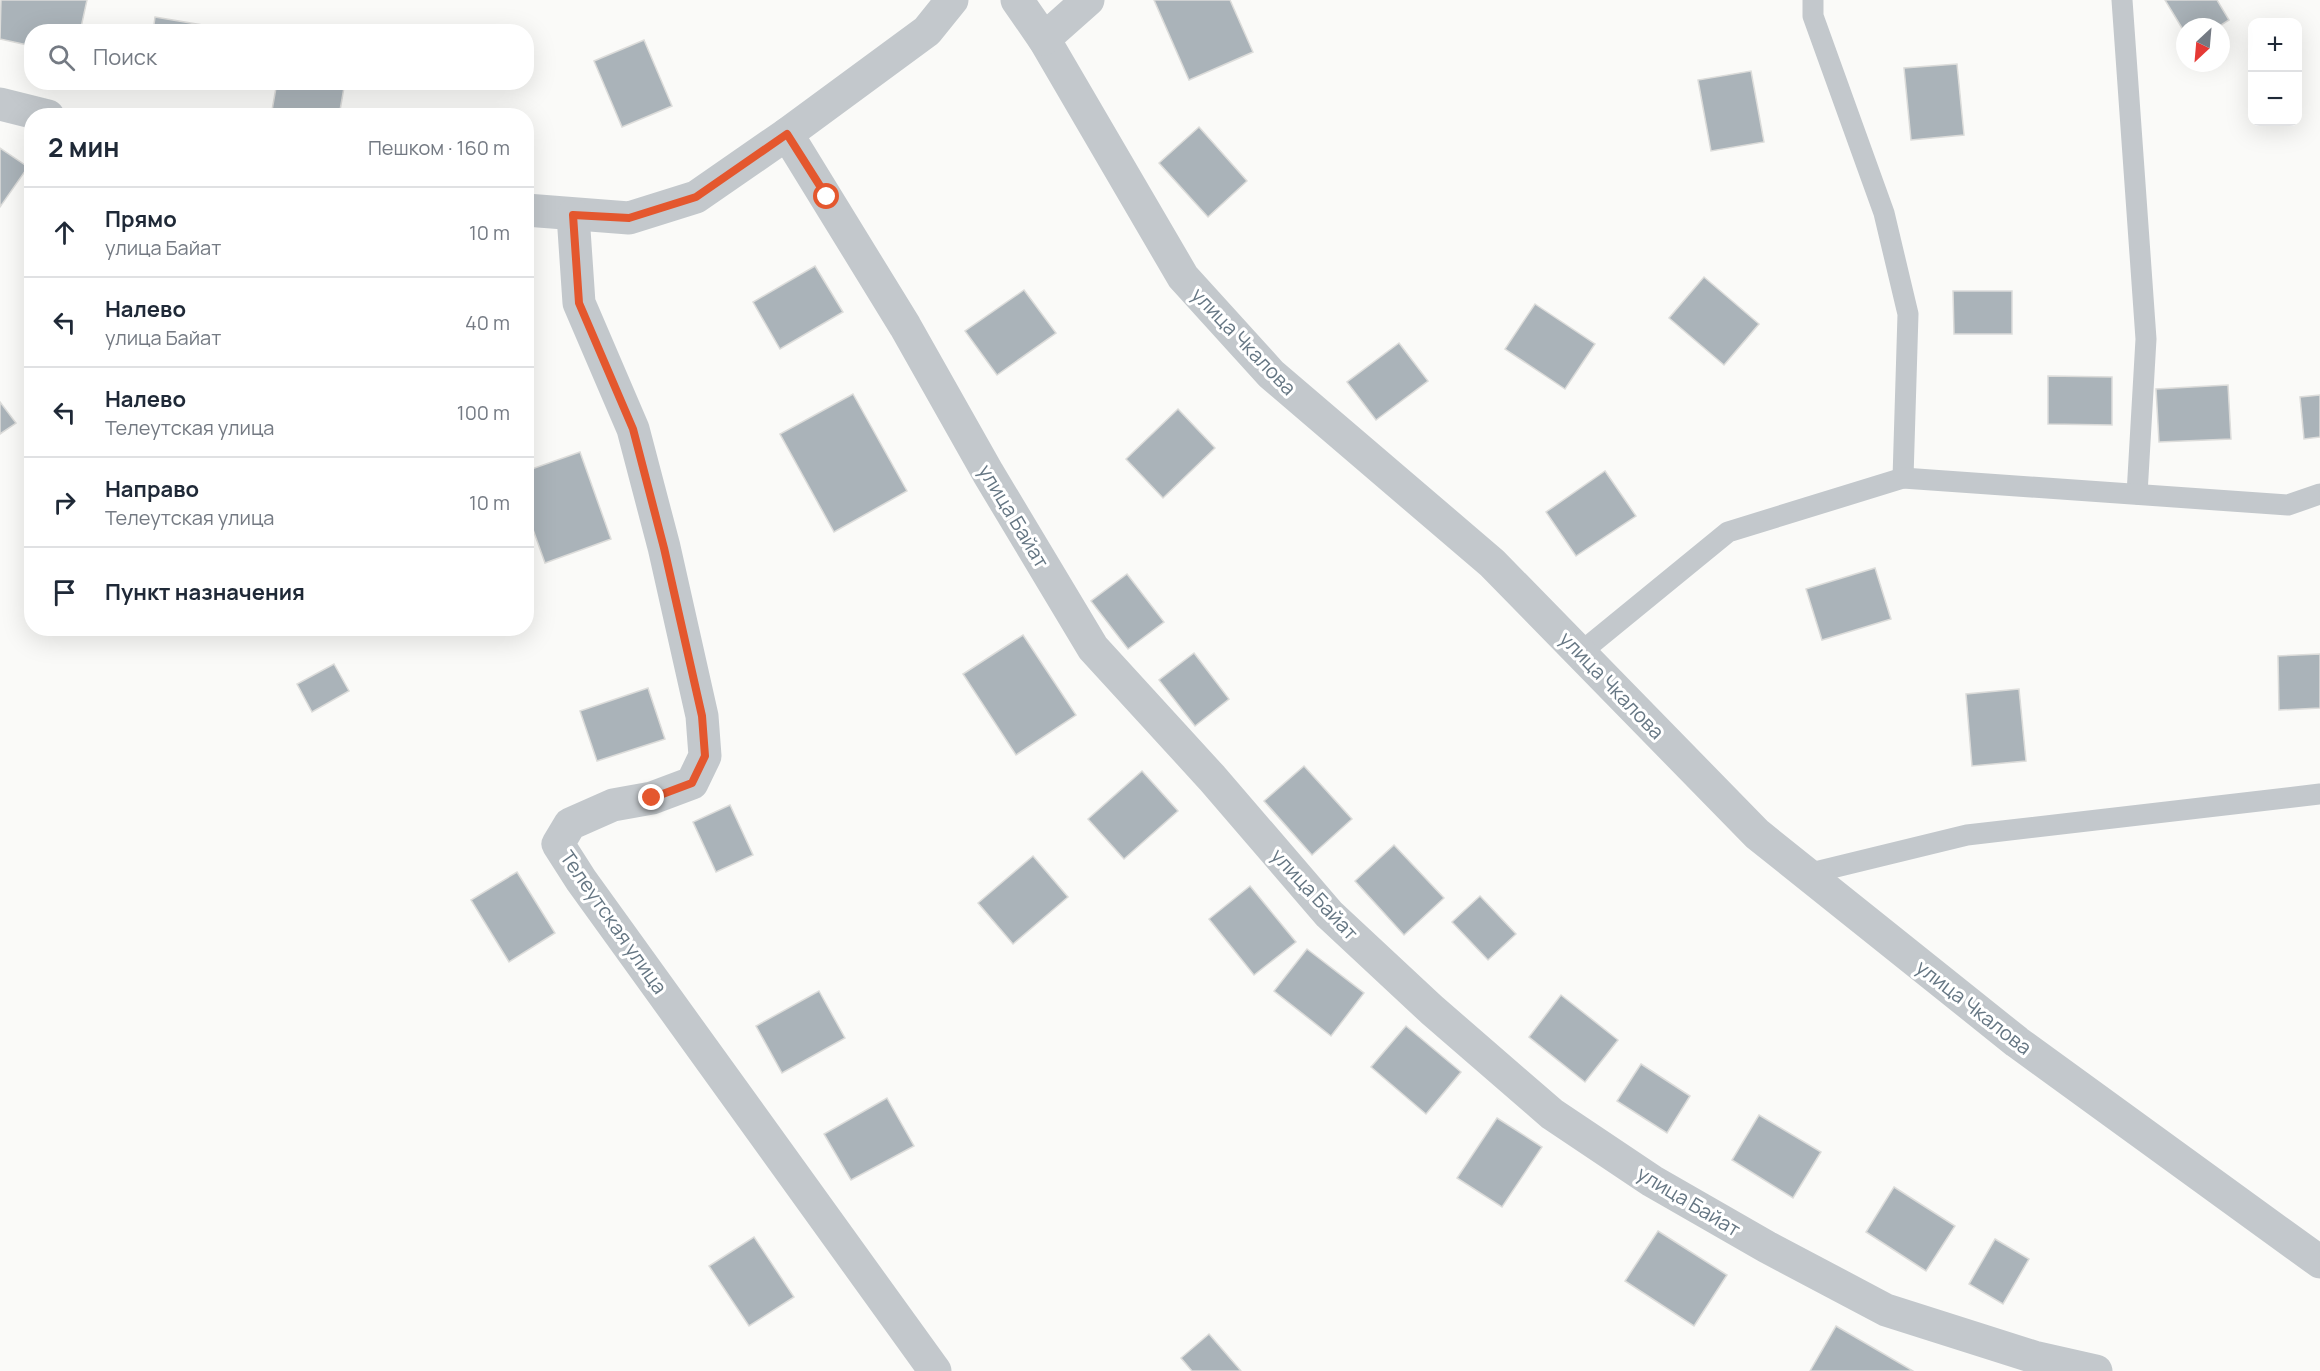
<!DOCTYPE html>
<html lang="ru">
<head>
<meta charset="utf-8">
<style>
  :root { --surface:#fff; --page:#f2f2f3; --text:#1f2937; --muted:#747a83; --line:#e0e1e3 }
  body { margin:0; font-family:Manrope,sans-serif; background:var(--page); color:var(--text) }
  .controls { position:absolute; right:18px; top:18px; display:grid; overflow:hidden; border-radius:12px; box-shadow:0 6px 24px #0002 }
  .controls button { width:54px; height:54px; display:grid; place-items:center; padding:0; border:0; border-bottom:2px solid var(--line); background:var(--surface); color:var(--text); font:30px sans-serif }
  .compass { position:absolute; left:2176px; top:18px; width:54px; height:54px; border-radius:50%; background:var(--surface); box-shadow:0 6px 24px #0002; rotate:206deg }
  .stop { position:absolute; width:18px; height:18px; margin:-14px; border:4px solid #e4572e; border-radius:50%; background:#fff }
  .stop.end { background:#e4572e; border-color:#fff; box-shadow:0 2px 6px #0008 }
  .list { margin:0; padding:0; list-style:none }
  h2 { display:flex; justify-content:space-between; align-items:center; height:78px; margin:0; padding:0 24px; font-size:26px }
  h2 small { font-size:20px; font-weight:400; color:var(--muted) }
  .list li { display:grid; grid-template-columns:39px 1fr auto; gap:18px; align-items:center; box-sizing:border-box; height:90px; padding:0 24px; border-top:2px solid var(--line) }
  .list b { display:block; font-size:22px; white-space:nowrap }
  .list p { margin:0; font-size:20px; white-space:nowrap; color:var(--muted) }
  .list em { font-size:20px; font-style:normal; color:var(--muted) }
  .icon { flex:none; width:33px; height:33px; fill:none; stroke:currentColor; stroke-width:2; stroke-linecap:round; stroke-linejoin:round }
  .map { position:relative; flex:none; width:2320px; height:1371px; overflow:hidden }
  .search { position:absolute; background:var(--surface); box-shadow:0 6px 24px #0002; left:24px; top:24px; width:510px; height:66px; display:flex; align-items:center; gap:15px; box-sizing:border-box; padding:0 21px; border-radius:24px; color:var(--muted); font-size:22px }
  .panel { position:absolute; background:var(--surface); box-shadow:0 6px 24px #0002; left:24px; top:108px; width:510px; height:528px; border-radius:24px }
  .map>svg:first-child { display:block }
  .building { fill:#aab3b9; stroke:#dcdcda; stroke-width:1.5 }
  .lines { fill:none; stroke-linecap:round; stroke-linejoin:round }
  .service { stroke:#c3c8cc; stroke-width:21 }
  .minor { stroke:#c3c8cc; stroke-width:33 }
  .route { stroke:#e4572e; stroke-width:8 }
  .labels { text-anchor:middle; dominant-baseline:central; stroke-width:6; stroke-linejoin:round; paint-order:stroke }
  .street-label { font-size:20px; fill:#657683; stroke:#fff }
</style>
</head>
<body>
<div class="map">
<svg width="2320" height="1371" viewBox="0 0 2320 1371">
  <rect width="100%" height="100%" fill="#fafaf8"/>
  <!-- building -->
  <g class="building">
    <polygon points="1,0 87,0 80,32 32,32 32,46 0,39"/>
    <polygon points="1154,0 1230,0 1253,52 1189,80"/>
    <polygon points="2165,0 2217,0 2229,20 2218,27 2185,27 2185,33"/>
    <polygon points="155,17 226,29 226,32 153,32"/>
    <polygon points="644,40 672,106 622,127 594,61"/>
    <polygon points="1957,64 1964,135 1911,140 1904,68"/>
    <polygon points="1751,71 1764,142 1711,151 1698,80"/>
    <polygon points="277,82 345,82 339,116 271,116"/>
    <polygon points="1199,127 1247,181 1208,217 1159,163"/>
    <polygon points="0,148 28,167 0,207"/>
    <polygon points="815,266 843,312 780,349 753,302"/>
    <polygon points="1704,277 1759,324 1724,365 1669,318"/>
    <polygon points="1024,290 1056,333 997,375 965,331"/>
    <polygon points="1953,291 2012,291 2012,334 1954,334"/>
    <polygon points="1535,304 1595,344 1565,389 1505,349"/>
    <polygon points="1399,343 1428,381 1376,420 1347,382"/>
    <polygon points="2048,376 2112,377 2112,425 2048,424"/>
    <polygon points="2228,385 2231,439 2159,442 2156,389"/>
    <polygon points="853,394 907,491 834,532 780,434"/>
    <polygon points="2320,395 2320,437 2304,439 2300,397"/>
    <polygon points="0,402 16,423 0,434"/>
    <polygon points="1178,409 1215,448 1163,498 1126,459"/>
    <polygon points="580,452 611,539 545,563 526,510 526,471"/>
    <polygon points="1605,471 1636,516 1576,556 1546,512"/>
    <polygon points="1875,568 1891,619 1822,640 1806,589"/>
    <polygon points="1127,574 1164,622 1128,649 1091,601"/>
    <polygon points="1023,635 1076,715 1016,755 963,674"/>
    <polygon points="1194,653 1229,699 1195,726 1159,680"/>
    <polygon points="2320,654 2320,708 2279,710 2278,656"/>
    <polygon points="334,664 349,691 312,712 297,684"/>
    <polygon points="648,688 665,739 597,761 580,711"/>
    <polygon points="2019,689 2026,761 1972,766 1966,694"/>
    <polygon points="1304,766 1352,819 1312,855 1264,801"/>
    <polygon points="1142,771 1178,811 1124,859 1088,819"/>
    <polygon points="730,805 753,855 716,872 693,822"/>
    <polygon points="1394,845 1444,898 1404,935 1355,881"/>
    <polygon points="1033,856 1068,897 1013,944 978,903"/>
    <polygon points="517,872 555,933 509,962 471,900"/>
    <polygon points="1250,886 1296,942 1254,975 1209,919"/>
    <polygon points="1480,896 1516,934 1488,960 1452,922"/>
    <polygon points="1307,949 1364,993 1331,1036 1274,991"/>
    <polygon points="819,991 845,1038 782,1073 756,1026"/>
    <polygon points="1561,995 1618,1040 1585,1082 1529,1037"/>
    <polygon points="1406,1026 1461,1072 1426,1114 1371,1067"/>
    <polygon points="1641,1064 1690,1096 1667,1133 1617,1101"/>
    <polygon points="887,1098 914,1146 851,1180 824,1134"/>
    <polygon points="1759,1115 1821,1152 1793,1198 1732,1160"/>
    <polygon points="1497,1118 1542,1147 1502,1207 1457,1178"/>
    <polygon points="1894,1187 1955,1226 1926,1271 1866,1232"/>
    <polygon points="1658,1231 1727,1275 1694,1326 1625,1281"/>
    <polygon points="754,1237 794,1297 749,1326 709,1266"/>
    <polygon points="1995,1239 2029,1259 2003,1304 1969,1284"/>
    <polygon points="1836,1326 1913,1371 1810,1371"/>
    <polygon points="1209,1334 1241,1371 1192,1371 1181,1358"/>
  </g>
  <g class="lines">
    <!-- service -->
    <g class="service">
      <polyline points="1813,0 1813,16 1884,213 1908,314 1903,478"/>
      <polyline points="2122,0 2146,339 2137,494"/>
      <polyline points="1580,653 1728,532 1903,478 2288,505 2320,494"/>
      <polyline points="1807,874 1967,835 2320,794"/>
    </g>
    <!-- minor -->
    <g class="minor">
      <polyline points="1017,0 1044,39 1183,277 1271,374 1492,563 1757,834 2017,1042 2320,1262"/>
      <polyline points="1044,39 1088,0"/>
      <polyline points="0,104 48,116"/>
      <polyline points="787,134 905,326 988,473 1093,648 1212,778 1329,914 1432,1010 1552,1114 1652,1181 1767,1247 1886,1310 2034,1357 2096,1371"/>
      <polyline points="526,210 629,218 696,197 787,134 927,31 952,0"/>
      <polyline points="573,215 579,303 633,429 664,547 702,716 705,756 692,783 652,798 613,805 570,824 558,844 581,880 935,1371"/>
    </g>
  </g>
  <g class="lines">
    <!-- route -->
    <polyline class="route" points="652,798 692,783 705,756 702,716 664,548 633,429 579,303 573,215 629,218 696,197 787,134 827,197"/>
  </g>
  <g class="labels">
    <!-- street labels -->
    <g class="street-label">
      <text transform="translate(1244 341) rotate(46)">улица Чкалова</text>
      <text transform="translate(1014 516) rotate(59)">улица Байат</text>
      <text transform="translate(1612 685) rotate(46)">улица Чкалова</text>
      <text transform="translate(1315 894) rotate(47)">улица Байат</text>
      <text transform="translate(614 922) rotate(55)">Телеутская улица</text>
      <text transform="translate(1974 1007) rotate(38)">улица Чкалова</text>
      <text transform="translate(1689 1201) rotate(31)">улица Байат</text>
    </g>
  </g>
</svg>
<div class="controls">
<button>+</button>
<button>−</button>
</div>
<svg class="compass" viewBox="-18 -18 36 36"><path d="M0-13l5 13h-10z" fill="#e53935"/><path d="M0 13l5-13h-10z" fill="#747a83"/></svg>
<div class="stop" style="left:827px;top:197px"></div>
<div class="stop end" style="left:652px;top:798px"></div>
<div class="search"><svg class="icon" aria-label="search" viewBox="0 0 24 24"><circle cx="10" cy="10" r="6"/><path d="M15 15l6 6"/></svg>Поиск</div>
<section class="panel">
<h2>2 мин<small>Пешком · 160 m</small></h2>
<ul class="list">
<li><svg class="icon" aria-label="ahead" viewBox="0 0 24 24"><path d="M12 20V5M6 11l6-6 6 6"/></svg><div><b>Прямо</b><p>улица Байат</p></div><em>10 m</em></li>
<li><svg class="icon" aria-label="left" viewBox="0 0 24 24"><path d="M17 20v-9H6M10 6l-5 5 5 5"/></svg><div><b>Налево</b><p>улица Байат</p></div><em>40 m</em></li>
<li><svg class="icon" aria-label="left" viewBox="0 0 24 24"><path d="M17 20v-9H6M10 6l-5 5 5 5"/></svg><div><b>Налево</b><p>Телеутская улица</p></div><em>100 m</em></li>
<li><svg class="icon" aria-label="right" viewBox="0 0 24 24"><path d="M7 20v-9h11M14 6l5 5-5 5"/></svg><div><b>Направо</b><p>Телеутская улица</p></div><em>10 m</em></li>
<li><svg class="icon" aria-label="arrive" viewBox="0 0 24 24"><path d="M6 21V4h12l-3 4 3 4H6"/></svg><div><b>Пункт назначения</b></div></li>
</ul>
</section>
</div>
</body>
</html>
